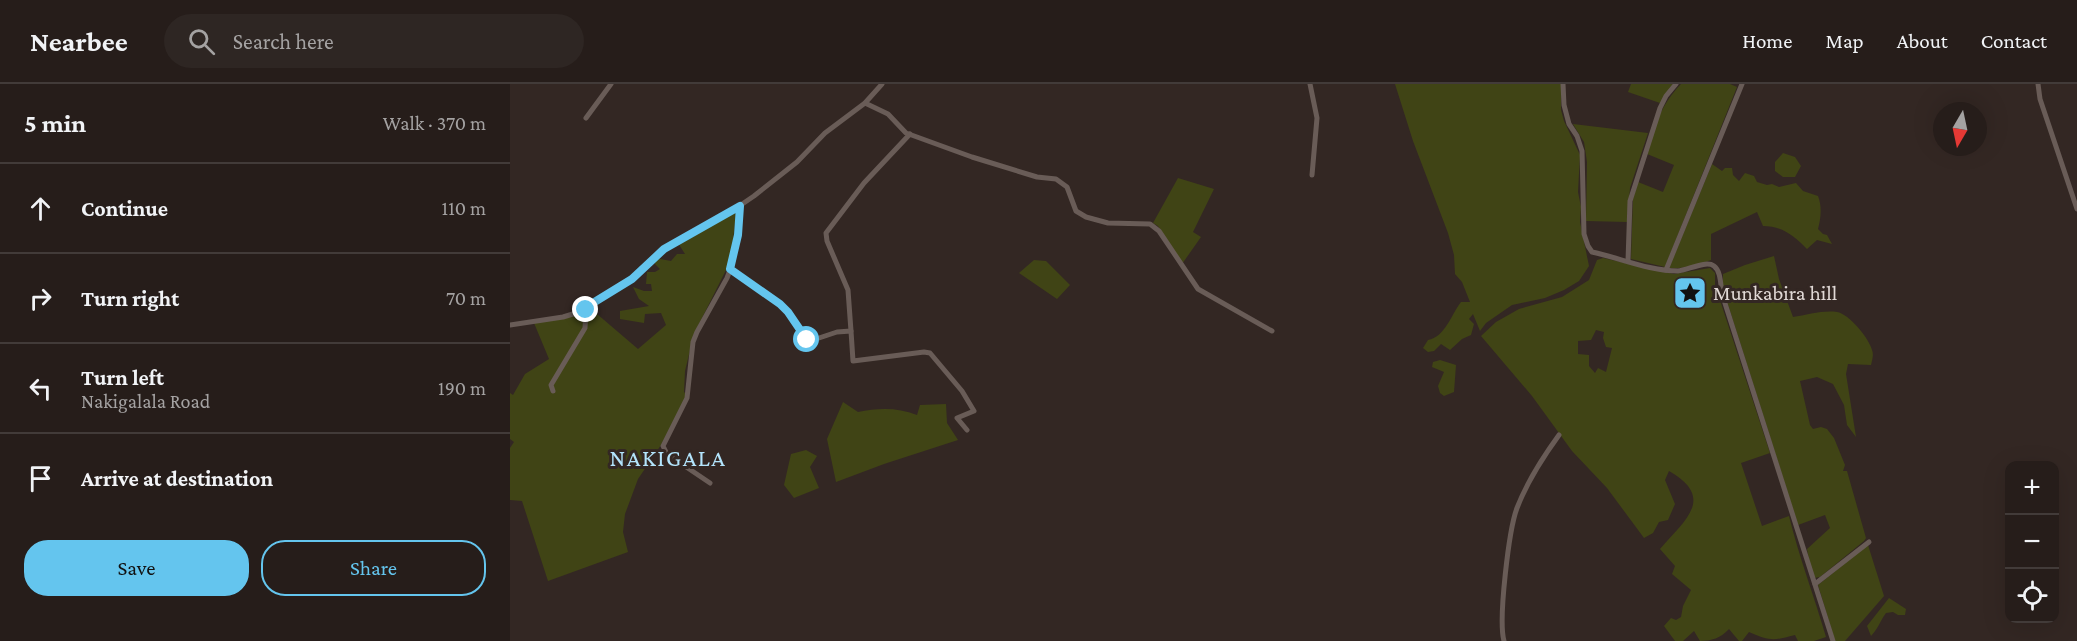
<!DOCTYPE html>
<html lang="en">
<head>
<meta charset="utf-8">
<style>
  :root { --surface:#261d1a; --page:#2e2623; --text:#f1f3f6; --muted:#a4a2a2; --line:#423b39; --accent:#64c5ee }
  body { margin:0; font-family:"Crimson Pro",serif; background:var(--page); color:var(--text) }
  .controls { position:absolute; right:18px; bottom:18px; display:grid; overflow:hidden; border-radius:12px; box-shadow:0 6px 24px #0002 }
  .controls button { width:54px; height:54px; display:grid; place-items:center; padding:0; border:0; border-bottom:2px solid var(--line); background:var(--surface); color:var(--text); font:30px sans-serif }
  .compass { position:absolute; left:1423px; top:18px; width:54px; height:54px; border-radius:50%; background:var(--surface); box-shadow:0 6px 24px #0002; rotate:189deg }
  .stop { position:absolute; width:18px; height:18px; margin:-14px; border:4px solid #64c5ee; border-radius:50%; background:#fff }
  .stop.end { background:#64c5ee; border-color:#fff; box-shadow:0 2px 6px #0008 }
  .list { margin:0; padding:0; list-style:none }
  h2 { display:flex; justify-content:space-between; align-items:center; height:78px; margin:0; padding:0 24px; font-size:26px }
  h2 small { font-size:20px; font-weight:400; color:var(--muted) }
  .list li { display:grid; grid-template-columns:39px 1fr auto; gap:18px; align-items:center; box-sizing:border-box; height:90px; padding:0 24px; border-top:2px solid var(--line) }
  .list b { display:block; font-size:22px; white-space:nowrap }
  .list p { margin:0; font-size:20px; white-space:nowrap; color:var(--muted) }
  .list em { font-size:20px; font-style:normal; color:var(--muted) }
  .actions { display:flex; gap:12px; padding:18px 24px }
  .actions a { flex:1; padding:14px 0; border:2px solid var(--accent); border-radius:24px; text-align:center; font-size:21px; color:var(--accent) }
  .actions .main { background:var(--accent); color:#111 }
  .icon { flex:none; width:33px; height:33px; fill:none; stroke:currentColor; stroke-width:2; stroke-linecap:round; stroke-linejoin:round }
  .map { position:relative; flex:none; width:1567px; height:557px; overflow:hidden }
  header { display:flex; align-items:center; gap:36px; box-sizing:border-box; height:84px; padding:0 30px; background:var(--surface); border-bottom:2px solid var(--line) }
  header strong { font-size:28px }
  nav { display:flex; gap:33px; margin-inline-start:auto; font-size:21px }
  .search { width:420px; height:54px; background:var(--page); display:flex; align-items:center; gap:15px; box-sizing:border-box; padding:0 21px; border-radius:33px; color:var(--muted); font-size:22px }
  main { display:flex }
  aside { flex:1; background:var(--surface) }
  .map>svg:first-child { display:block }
  .green { fill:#404415; fill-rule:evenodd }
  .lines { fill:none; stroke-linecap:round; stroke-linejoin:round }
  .street { stroke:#695c57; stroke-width:5 }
  .route { stroke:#64c5ee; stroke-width:8 }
  .labels { text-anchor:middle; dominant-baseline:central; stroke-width:6; stroke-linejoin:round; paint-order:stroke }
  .poi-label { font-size:21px; fill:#e1d9d6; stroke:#332723; text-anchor:start }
  .quarter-label { font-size:24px; letter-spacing:1.5px; fill:#b3e4fc; stroke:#332723 }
</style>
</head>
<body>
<header>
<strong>Nearbee</strong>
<div class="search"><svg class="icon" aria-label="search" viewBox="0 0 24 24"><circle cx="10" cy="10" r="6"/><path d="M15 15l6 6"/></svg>Search here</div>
<nav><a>Home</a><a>Map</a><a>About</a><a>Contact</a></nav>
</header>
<main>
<aside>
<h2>5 min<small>Walk · 370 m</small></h2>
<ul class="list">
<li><svg class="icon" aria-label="ahead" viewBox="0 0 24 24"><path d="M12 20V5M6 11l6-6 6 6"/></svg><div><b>Continue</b></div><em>110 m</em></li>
<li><svg class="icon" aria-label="right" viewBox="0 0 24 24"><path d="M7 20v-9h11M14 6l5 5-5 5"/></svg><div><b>Turn right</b></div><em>70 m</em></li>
<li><svg class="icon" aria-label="left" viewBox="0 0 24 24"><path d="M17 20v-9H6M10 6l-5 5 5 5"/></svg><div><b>Turn left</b><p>Nakigalala Road</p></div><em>190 m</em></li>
<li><svg class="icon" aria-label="arrive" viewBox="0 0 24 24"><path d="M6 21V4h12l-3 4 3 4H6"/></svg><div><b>Arrive at destination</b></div></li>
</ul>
<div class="actions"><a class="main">Save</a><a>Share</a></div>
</aside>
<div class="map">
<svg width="1567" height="557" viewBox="0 0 1567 557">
  <rect width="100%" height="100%" fill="#332723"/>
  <!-- green -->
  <g class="green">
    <path d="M885,0H1051V26L1054,37L1070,71L1068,108L1071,123L1070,138L1079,182L1069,197L1054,206L1035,214L1002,221L976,239L970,247L963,230L959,235L964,240L961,251L952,255L940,266L931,260L924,267L918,268L913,264L918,256C935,253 941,231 951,218H960L952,198L945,190L944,171L938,149L903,57Z"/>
    <polygon points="1121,0 1163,0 1150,19 1118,8"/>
    <path d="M1171,0H1220L1227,3L1155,183L1121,175L1123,115L1128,98L1153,108L1164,81L1137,70C1145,41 1150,22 1171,0Z"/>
    <polygon points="1063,40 1138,49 1120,104 1117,138 1076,137 1077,78 1074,58"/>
    <polygon points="1273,69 1285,73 1291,82 1285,93 1273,93 1265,87 1265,78"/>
    <path d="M1202,80L1212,87L1215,84H1222L1223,91L1229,97L1235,89L1244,92L1247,98L1257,101L1262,100L1269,103L1286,99L1293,107L1308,112C1312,122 1311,134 1308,145L1313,150L1317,151L1322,160L1307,156L1297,165C1284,152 1272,142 1253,142L1247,128L1201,150V176C1186,181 1175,185 1159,184Z"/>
    <polygon points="668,94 704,105 683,148 691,153 672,180 648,142 643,139"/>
    <polygon points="226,128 221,176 184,250 175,287 174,308 177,311 151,361 128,395 115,430 113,448 118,468 38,497 12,417 0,416 0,364 4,358 0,355 0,309 3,311 15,290 39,275 24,239 80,224 128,265 156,241 151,229 135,230 134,239 110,235 110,227 139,222 129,215 123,203 134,207 142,207 141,200 136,200 137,188 145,188 150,185 145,180 145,174 161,177 167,170 175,170 168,159"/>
    <path d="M1264,172L1269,195L1283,233C1297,231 1313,226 1327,228C1339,230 1359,254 1362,266C1364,271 1362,276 1361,281L1338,280L1336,290L1346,353L1337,341L1334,321L1323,300L1307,293L1290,297L1300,341L1303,345L1311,343L1317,345L1324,354L1335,381L1333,387H1337L1356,454L1354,457L1310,493L1304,494L1302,491L1297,465L1320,444L1315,431L1288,441L1213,205V190L1235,181Z"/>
    <path d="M1093,174L1164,190L1200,184L1205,189V201L1260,369L1231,379L1252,442L1279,432C1289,473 1304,512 1316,553L1304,557H1288L1285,551C1263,557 1260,557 1239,548L1232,557H1229L1219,545C1211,554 1201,557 1190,557L1184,547L1173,557H1165L1154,542L1161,534L1166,536L1171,533L1173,522L1181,506L1162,490L1165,482L1150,465C1175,436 1206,414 1159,387L1155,396L1165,420L1158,436L1149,438L1143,449L1134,454L1097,404L1062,367L1022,312L971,252L986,238L1009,225L1052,213L1079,196L1087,176ZM1086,246L1094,248L1093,254L1096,263L1102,264L1096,288L1088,284L1085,289L1079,282V271L1068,270V257L1081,256Z"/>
    <polygon points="524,176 536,177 560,201 547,215 509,189"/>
    <polygon points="930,276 946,281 944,308 934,312 930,309 928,302 934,288 922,283 923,278"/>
    <path d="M333,318L348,328C368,324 387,323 407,331L410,321L436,320L437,339L448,356L374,380L326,398L317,355Z"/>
    <polygon points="296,366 307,372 300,383 309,404 284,414 274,401 281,370"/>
    <polygon points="1358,461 1374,512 1335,557 1325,557 1308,501"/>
    <path d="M1379,514L1396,525L1395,531H1388L1383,528L1376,529C1370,537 1368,545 1361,552L1357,542Z"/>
  </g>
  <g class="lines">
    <!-- street -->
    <g class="street">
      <polyline points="800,0 807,34 802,91"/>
      <path d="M1053,0L1054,21L1059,40L1067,52L1072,67L1074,150L1078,162L1082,168C1110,174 1140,187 1168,187C1178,186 1196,176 1204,182C1212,188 1210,204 1213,213L1323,557"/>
      <polyline points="1528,0 1530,15 1567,125"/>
      <polyline points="355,19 378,30 396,49 462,73 527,93 546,95 557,103 566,127 576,133 598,139 640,140 649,147 688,205 762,247"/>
      <polyline points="76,34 101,0"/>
      <polyline points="1118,177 1120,117 1150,24 1156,12 1166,0"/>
      <polyline points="220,185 270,220 278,228 297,256 300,257 327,248 341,247 343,277 414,268 420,269 452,307 464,327 447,334 457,346"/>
      <polyline points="1156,186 1232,0"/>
      <polyline points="0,241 53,233 76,226 78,222 122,195 154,165 219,129 244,112 287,78 315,49 355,19 372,0"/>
      <polyline points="341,247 338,206 317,157 316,149 354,99 400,50"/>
      <polyline points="43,307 41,301 75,244 76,226"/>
      <polyline points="200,399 157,370 153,362 177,314 183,258 187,248 217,194 222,181 228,151 230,122"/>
      <polyline points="1305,500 1359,458"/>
      <path d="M994,557C988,536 999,445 1007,424C1017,398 1033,373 1049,351"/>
    </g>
  </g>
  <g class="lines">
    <!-- route -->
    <polyline class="route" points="76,226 78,222 122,195 154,165 230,122 228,151 220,185 270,220 278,228 297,256"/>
  </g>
  <!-- icons -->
  <defs>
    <symbol id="sight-square" viewBox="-11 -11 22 22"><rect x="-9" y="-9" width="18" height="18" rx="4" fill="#64c5ee" stroke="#332723"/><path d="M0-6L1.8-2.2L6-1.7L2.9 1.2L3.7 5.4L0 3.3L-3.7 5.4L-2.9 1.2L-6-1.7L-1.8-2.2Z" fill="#111"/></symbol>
  </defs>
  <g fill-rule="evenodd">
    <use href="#sight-square" x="1161" y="190" width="38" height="38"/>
  </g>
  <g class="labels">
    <!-- poi labels -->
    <g class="poi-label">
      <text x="1203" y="209">Munkabira hill</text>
    </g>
    <!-- quarter labels -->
    <g class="quarter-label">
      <text x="158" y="373">NAKIGALA</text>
    </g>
  </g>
</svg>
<div class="controls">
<button>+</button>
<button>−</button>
<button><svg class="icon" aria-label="locate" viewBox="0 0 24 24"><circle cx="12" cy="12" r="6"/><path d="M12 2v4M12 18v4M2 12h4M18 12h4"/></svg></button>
</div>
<svg class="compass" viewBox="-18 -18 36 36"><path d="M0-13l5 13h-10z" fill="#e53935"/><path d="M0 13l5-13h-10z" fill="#a4a2a2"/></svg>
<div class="stop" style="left:297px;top:256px"></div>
<div class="stop end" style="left:76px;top:226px"></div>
</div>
</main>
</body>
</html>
